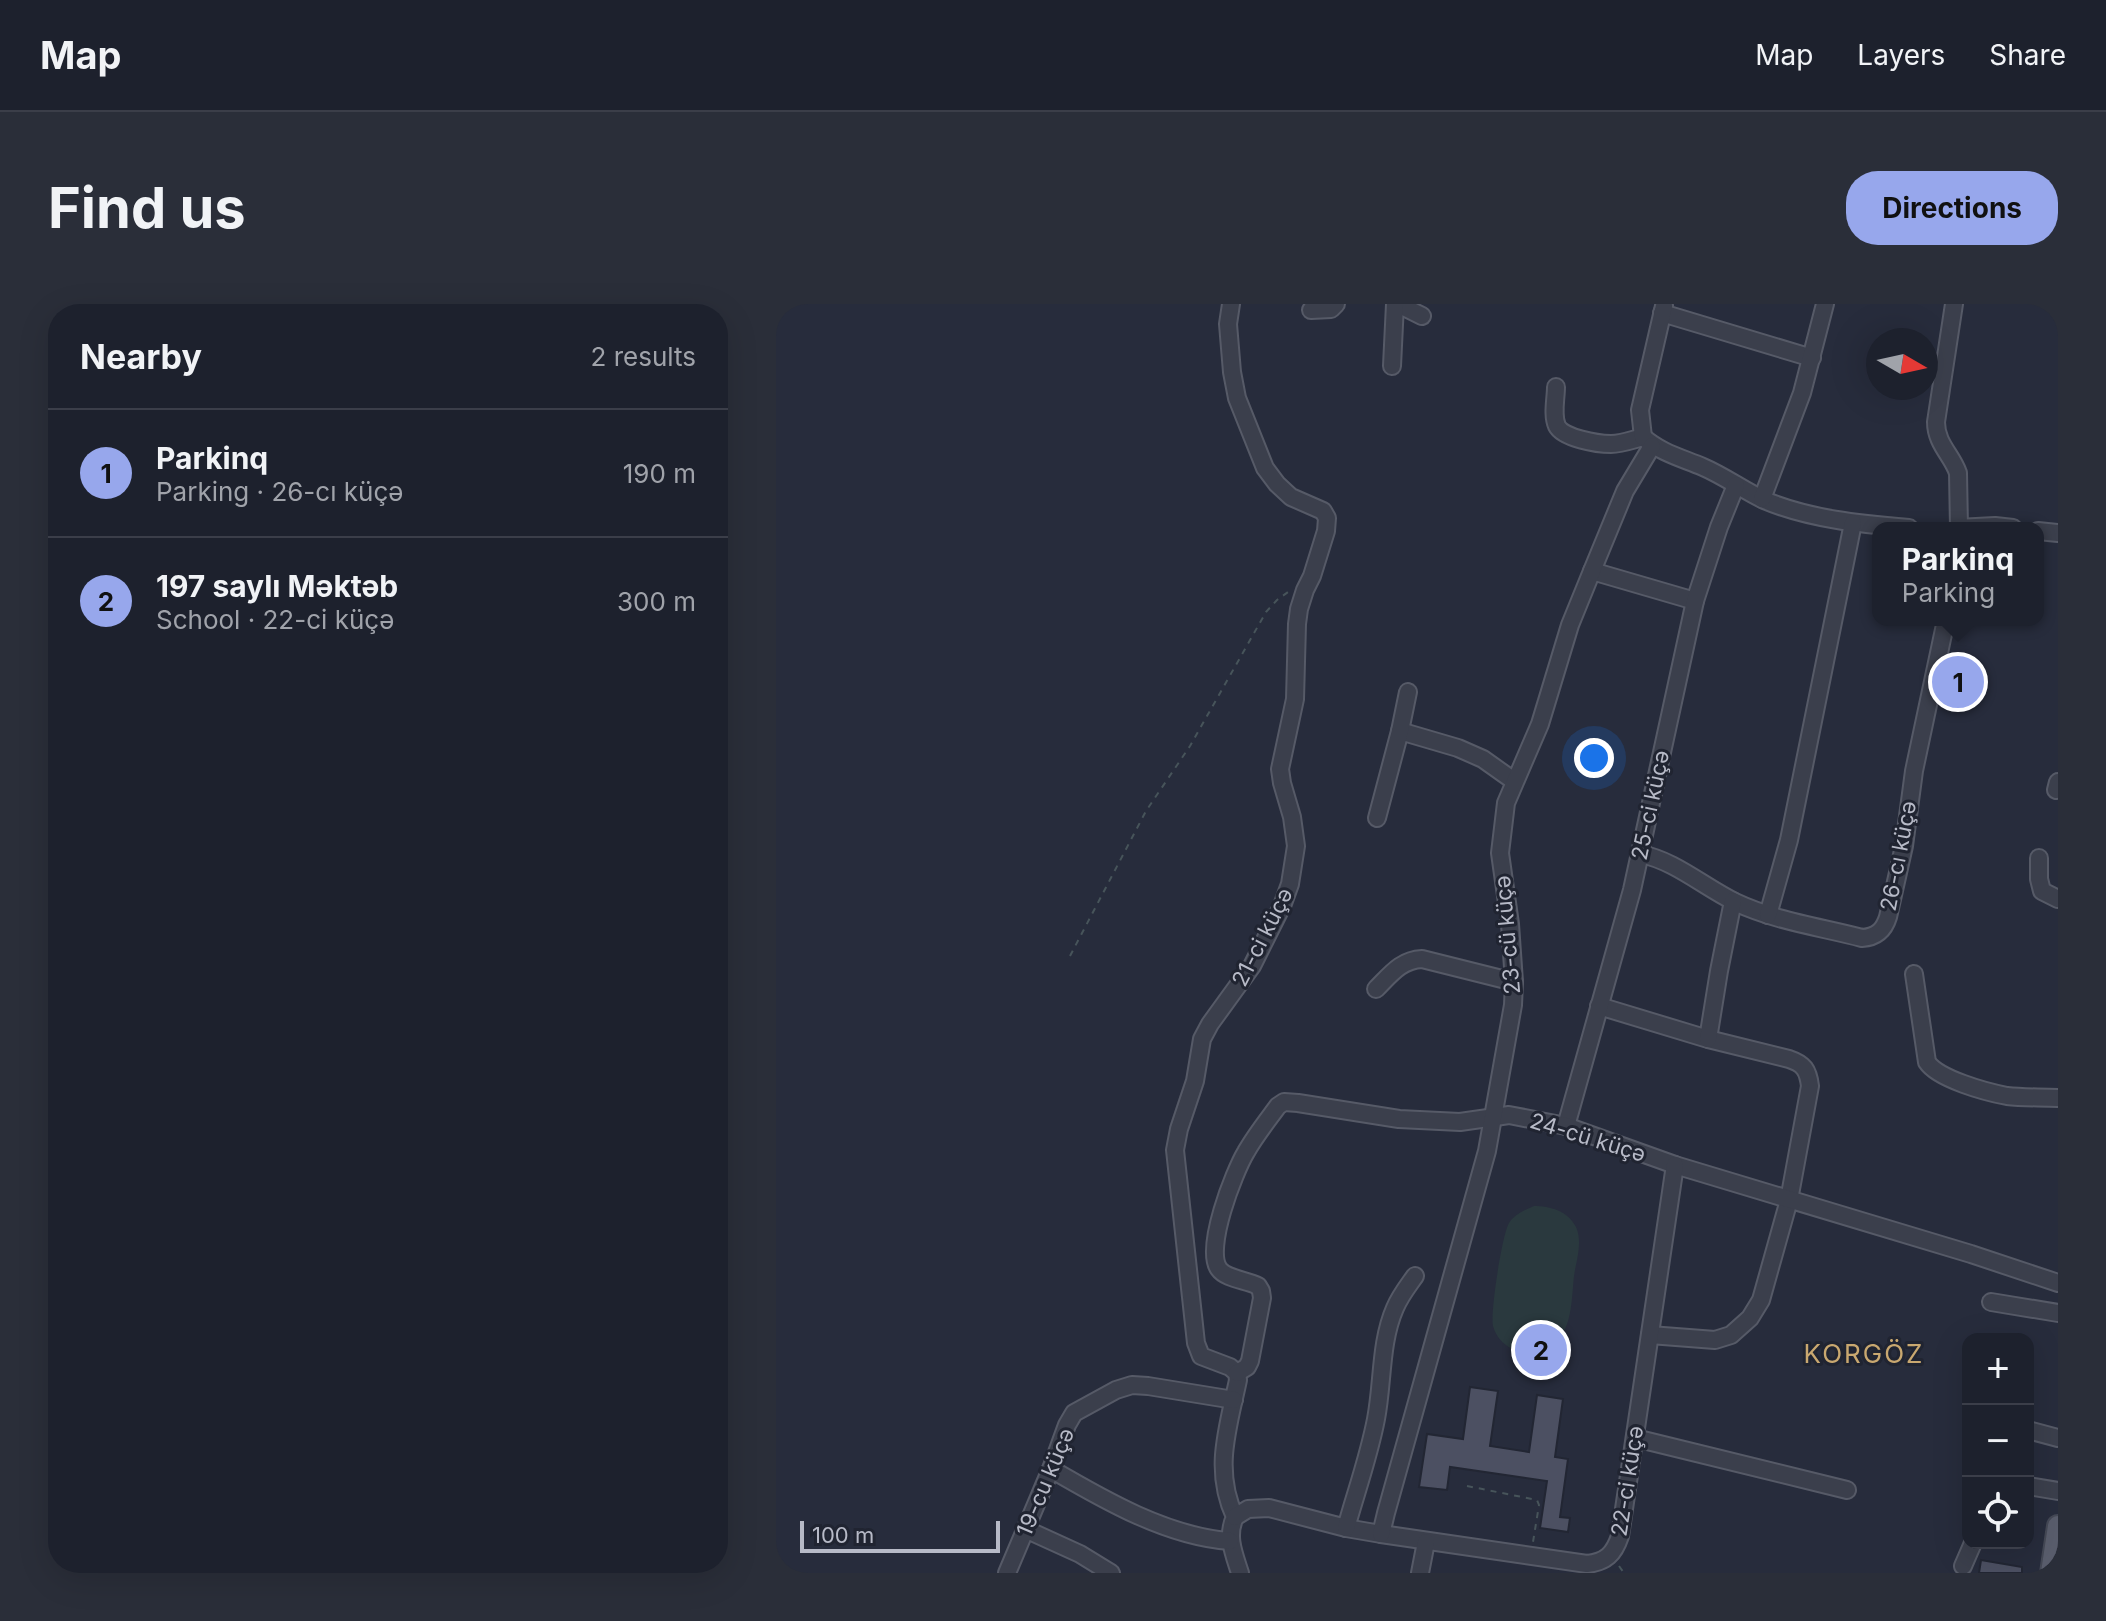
<!DOCTYPE html>
<html lang="en">
<head>
<meta charset="utf-8">
<style>
  :root { --surface:#1d212d; --page:#2a2e39; --text:#f1f3f6; --muted:#a0a3aa; --line:#3b3e49; --accent:#97a7ec }
  body { margin:0; font-family:Inter,sans-serif; background:var(--page); color:var(--text) }
  .controls { position:absolute; right:24px; bottom:24px; display:grid; overflow:hidden; border-radius:16px; box-shadow:0 8px 32px #0002 }
  .controls button { width:72px; height:72px; display:grid; place-items:center; padding:0; border:0; border-bottom:2px solid var(--line); background:var(--surface); color:var(--text); font:40px sans-serif }
  .compass { position:absolute; left:1090px; top:24px; width:72px; height:72px; border-radius:50%; background:var(--surface); box-shadow:0 8px 32px #0002; rotate:99deg }
  .scale { position:absolute; left:24px; bottom:20px; width:200px; box-sizing:border-box; padding-left:8px; border:4px solid #b7bac7; border-top:0; font-size:22px; line-height:28px; white-space:nowrap; color:#b7bac7; -webkit-text-stroke:6px #202431; paint-order:stroke }
  .you { position:absolute; left:818px; top:454px; width:28px; height:28px; margin:-20px; border:6px solid #fff; border-radius:50%; background:#1a73e8; box-shadow:0 0 0 12px #1a73e833 }
  .badge { display:grid; place-items:center; width:52px; height:52px; border-radius:50%; background:var(--accent); color:#111; font-size:26px; font-weight:700 }
  .pin { position:absolute; translate:-50% -50%; border:4px solid #fff; box-shadow:0 2px 8px #0006 }
  .popup { position:absolute; left:1096px; top:218px; width:172px; height:104px; box-sizing:border-box; display:grid; place-content:center; border-radius:16px; background:var(--surface); filter:drop-shadow(0 2px 6px #0005); font-size:26px; white-space:nowrap; color:var(--muted) }
  .popup b { font-size:30px; color:var(--text) }
  .popup::after { content:''; position:absolute; left:50%; top:100%; margin-left:-16px; border:16px solid transparent; border-top-color:var(--surface) }
  .list { margin:0; padding:0; list-style:none }
  h2 { display:flex; justify-content:space-between; align-items:center; height:104px; margin:0; padding:0 32px; font-size:34px }
  h2 small { font-size:26px; font-weight:400; color:var(--muted) }
  .list li { display:grid; grid-template-columns:52px 1fr auto; gap:24px; align-items:center; box-sizing:border-box; height:128px; padding:0 32px; border-top:2px solid var(--line) }
  .list b { display:block; font-size:30px; white-space:nowrap }
  .list p { margin:0; font-size:26px; white-space:nowrap; color:var(--muted) }
  .list em { font-size:26px; font-style:normal; color:var(--muted) }
  .icon { flex:none; width:44px; height:44px; fill:none; stroke:currentColor; stroke-width:2; stroke-linecap:round; stroke-linejoin:round }
  .map { position:relative; flex:none; width:1282px; height:1269px; overflow:hidden; border-radius:32px }
  header { display:flex; align-items:center; gap:48px; box-sizing:border-box; height:112px; padding:0 40px; background:var(--surface); border-bottom:2px solid var(--line) }
  header strong { font-size:38px }
  nav { display:flex; gap:44px; margin-inline-start:auto; font-size:28px }
  .intro { display:flex; align-items:center; justify-content:space-between; box-sizing:border-box; height:192px; padding:0 48px }
  h1 { margin:0; font-size:56px }
  .button { padding:20px 36px; border-radius:32px; background:var(--accent); color:#111; font-size:28px; font-weight:700 }
  main { display:flex; gap:48px; padding:0 48px }
  aside { flex:1; background:var(--surface); border-radius:32px; box-shadow:0 8px 32px #0002 }
  .map>svg:first-child { display:block }
  .green { fill:#2a393e }
  .building { fill:#4c5062; stroke:#222633; stroke-width:2 }
  .lines { fill:none; stroke-linecap:round; stroke-linejoin:round }
  .minor-casing { stroke:#565a67; stroke-width:20 }
  .major-casing { stroke:#444855; stroke-width:24 }
  .path { stroke:#47545a; stroke-width:2; stroke-dasharray:6 6; stroke-linecap:butt }
  .minor { stroke:#3b3f4c; stroke-width:16 }
  .major { stroke:#595d6c; stroke-width:20 }
  .labels { text-anchor:middle; dominant-baseline:central; stroke-width:6; stroke-linejoin:round; paint-order:stroke }
  .street-label { font-size:22px; fill:#b7bac7; stroke:#202431 }
  .quarter-label { font-size:26px; letter-spacing:2px; fill:#c9a870; stroke:#202431 }
</style>
</head>
<body>
<header>
<strong>Map</strong>
<nav><a>Map</a><a>Layers</a><a>Share</a></nav>
</header>
<div class="intro"><h1>Find us</h1><a class="button">Directions</a></div>
<main>
<aside>
<h2>Nearby<small>2 results</small></h2>
<ul class="list">
<li><span class="badge">1</span><div><b>Parkinq</b><p>Parking · 26-cı küçə</p></div><em>190 m</em></li>
<li><span class="badge">2</span><div><b>197 saylı Məktəb</b><p>School · 22-ci küçə</p></div><em>300 m</em></li>
</ul>
</aside>
<div class="map">
<svg width="1282" height="1269" viewBox="0 0 1282 1269">
  <rect width="100%" height="100%" fill="#272c3c"/>
  <!-- green -->
  <path class="green" d="M758,902C774,902 792,907 800,923C807,938 800,958 798,972C795,999 797,1036 766,1046C756,1050 746,1050 736,1045C727,1040 720,1033 717,1022C714,1009 726,931 733,919C739,910 749,906 758,902Z"/>
  <!-- building -->
  <g class="building">
    <polygon points="694,1083 722,1087 714,1142 753,1148 761,1091 787,1095 779,1153 792,1155 784,1213 794,1214 792,1228 764,1224 771,1177 674,1163 671,1186 643,1183 651,1130 687,1135"/>
    <polygon points="1205,1256 1246,1263 1246,1269 1203,1269"/>
  </g>
  <g class="lines">
    <defs>
      <g id="minor">
        <path d="M455,0L452,20L456,68L461,94L489,164L501,180L515,193L547,207L551,214L550,227L536,272L529,286L523,305L521,320L519,395L504,465L506,479L516,513L520,542L514,580L506,602L476,662L434,720L426,735L419,777L403,825L399,846L420,1039L425,1052L454,1063L461,1069L462,1076C452,1124 437,1166 459,1213C450,1232 458,1250 464,1269"/>
        <polyline points="622,0 646,12"/>
        <path d="M1178,0L1160,118C1160,140 1176,151 1182,169L1183,224"/>
        <polyline points="535,6 555,5 560,0"/>
        <polyline points="886,9 1036,54"/>
        <polyline points="616,62 619,0"/>
        <path d="M780,83C780,94 776,111 781,122C787,134 821,140 835,140C845,140 856,136 867,133"/>
        <path d="M867,133C885,149 906,154 927,163C948,172 967,186 988,196C1033,215 1084,220 1133,224"/>
        <polyline points="867,133 864,106 888,2"/>
        <polyline points="986,195 1026,89 1049,0"/>
        <polyline points="1181,224 1219,222 1237,224"/>
        <polyline points="1262,227 1282,229"/>
        <polyline points="816,267 919,297"/>
        <polyline points="624,427 682,444 707,455 738,477"/>
        <polyline points="1280,486 1282,478"/>
        <polyline points="601,514 624,427 632,388"/>
        <path d="M864,550C898,556 928,583 959,598C999,617 1044,623 1086,634C1101,633 1108,626 1112,613L1128,542L1138,467L1170,316"/>
        <polyline points="1263,554 1263,575 1266,587 1282,595"/>
        <polyline points="992,611 1013,536 1077,219"/>
        <path d="M1138,670L1151,758C1162,775 1210,788 1231,792C1248,794 1265,793 1282,794"/>
        <path d="M600,685C615,670 625,656 646,655L738,678"/>
        <path d="M823,702L932,735L1013,755C1028,760 1032,766 1034,782L1013,896L985,996L974,1014L955,1031L939,1036L874,1031"/>
        <polyline points="932,735 943,667 957,597"/>
        <polyline points="790,822 856,586 919,297 943,223 960,181"/>
        <polyline points="1215,998 1282,1009"/>
        <path d="M461,1069L471,1063L474,1057L486,994L485,987L482,982C471,976 450,975 443,965C428,945 458,868 470,848C479,832 491,817 502,802L508,798L522,799L623,815L684,818L733,811L790,822L899,861L1195,950L1282,979"/>
        <polyline points="1252,1126 1282,1134"/>
        <polyline points="859,1134 1071,1186"/>
        <path d="M275,1165C328,1196 392,1233 454,1237"/>
        <polyline points="1252,1182 1282,1187"/>
        <path d="M459,1213L472,1205L493,1204L570,1224L605,1230L811,1260C830,1258 838,1250 844,1232L899,861"/>
        <path d="M570,1224C580,1188 593,1152 600,1115C607,1079 604,1038 619,1004C624,992 632,982 639,972"/>
        <polyline points="249,1225 304,1250 335,1269"/>
        <polyline points="605,1230 610,1209 711,847 737,701 738,678 734,620 724,549 730,499 764,420 794,321 816,267 849,187 876,142"/>
        <polyline points="1187,1262 1197,1239"/>
        <polyline points="231,1269 275,1165 291,1121 298,1109 340,1086 356,1081 372,1082 458,1096"/>
        <polyline points="644,1269 650,1238"/>
      </g>
      <polyline id="major" points="1275,1269 1282,1222"/>
    </defs>
    <!-- minor casing -->
    <use href="#minor" class="minor-casing"/>
    <!-- major casing -->
    <use href="#major" class="major-casing"/>
    <!-- path -->
    <g class="path">
      <polyline points="294,652 370,507 414,442 490,308 501,296 512,288"/>
      <polyline points="691,1182 761,1196 763,1201 757,1238"/>
      <polyline points="843,1262 848,1269"/>
    </g>
    <!-- minor -->
    <use href="#minor" class="minor"/>
    <!-- major -->
    <use href="#major" class="major"/>
  </g>
  <g class="labels">
    <!-- street labels -->
    <g class="street-label">
      <text transform="translate(874 501) rotate(-78)">25-ci küçə</text>
      <text transform="translate(1122 552) rotate(-79)">26-cı küçə</text>
      <text transform="translate(731 631) rotate(-95)">23-cü küçə</text>
      <text transform="translate(486 633) rotate(-63)">21-ci küçə</text>
      <text transform="translate(812 833) rotate(17)">24-cü küçə</text>
      <text transform="translate(851 1177) rotate(-81)">22-ci küçə</text>
      <text transform="translate(269 1178) rotate(-67)">19-cu küçə</text>
    </g>
    <!-- quarter labels -->
    <g class="quarter-label">
      <text x="1088" y="1049">KORGÖZ</text>
    </g>
  </g>
</svg>
<div class="controls">
<button>+</button>
<button>−</button>
<button><svg class="icon" aria-label="locate" viewBox="0 0 24 24"><circle cx="12" cy="12" r="6"/><path d="M12 2v4M12 18v4M2 12h4M18 12h4"/></svg></button>
</div>
<svg class="compass" viewBox="-18 -18 36 36"><path d="M0-13l5 13h-10z" fill="#e53935"/><path d="M0 13l5-13h-10z" fill="#a0a3aa"/></svg>
<div class="scale">100 m</div>
<div class="you"></div>
<div class="pin badge" style="left:1182px;top:378px">1</div>
<div class="popup"><b>Parkinq</b>Parking</div>
<div class="pin badge" style="left:765px;top:1046px">2</div>
</div>
</main>
</body>
</html>
